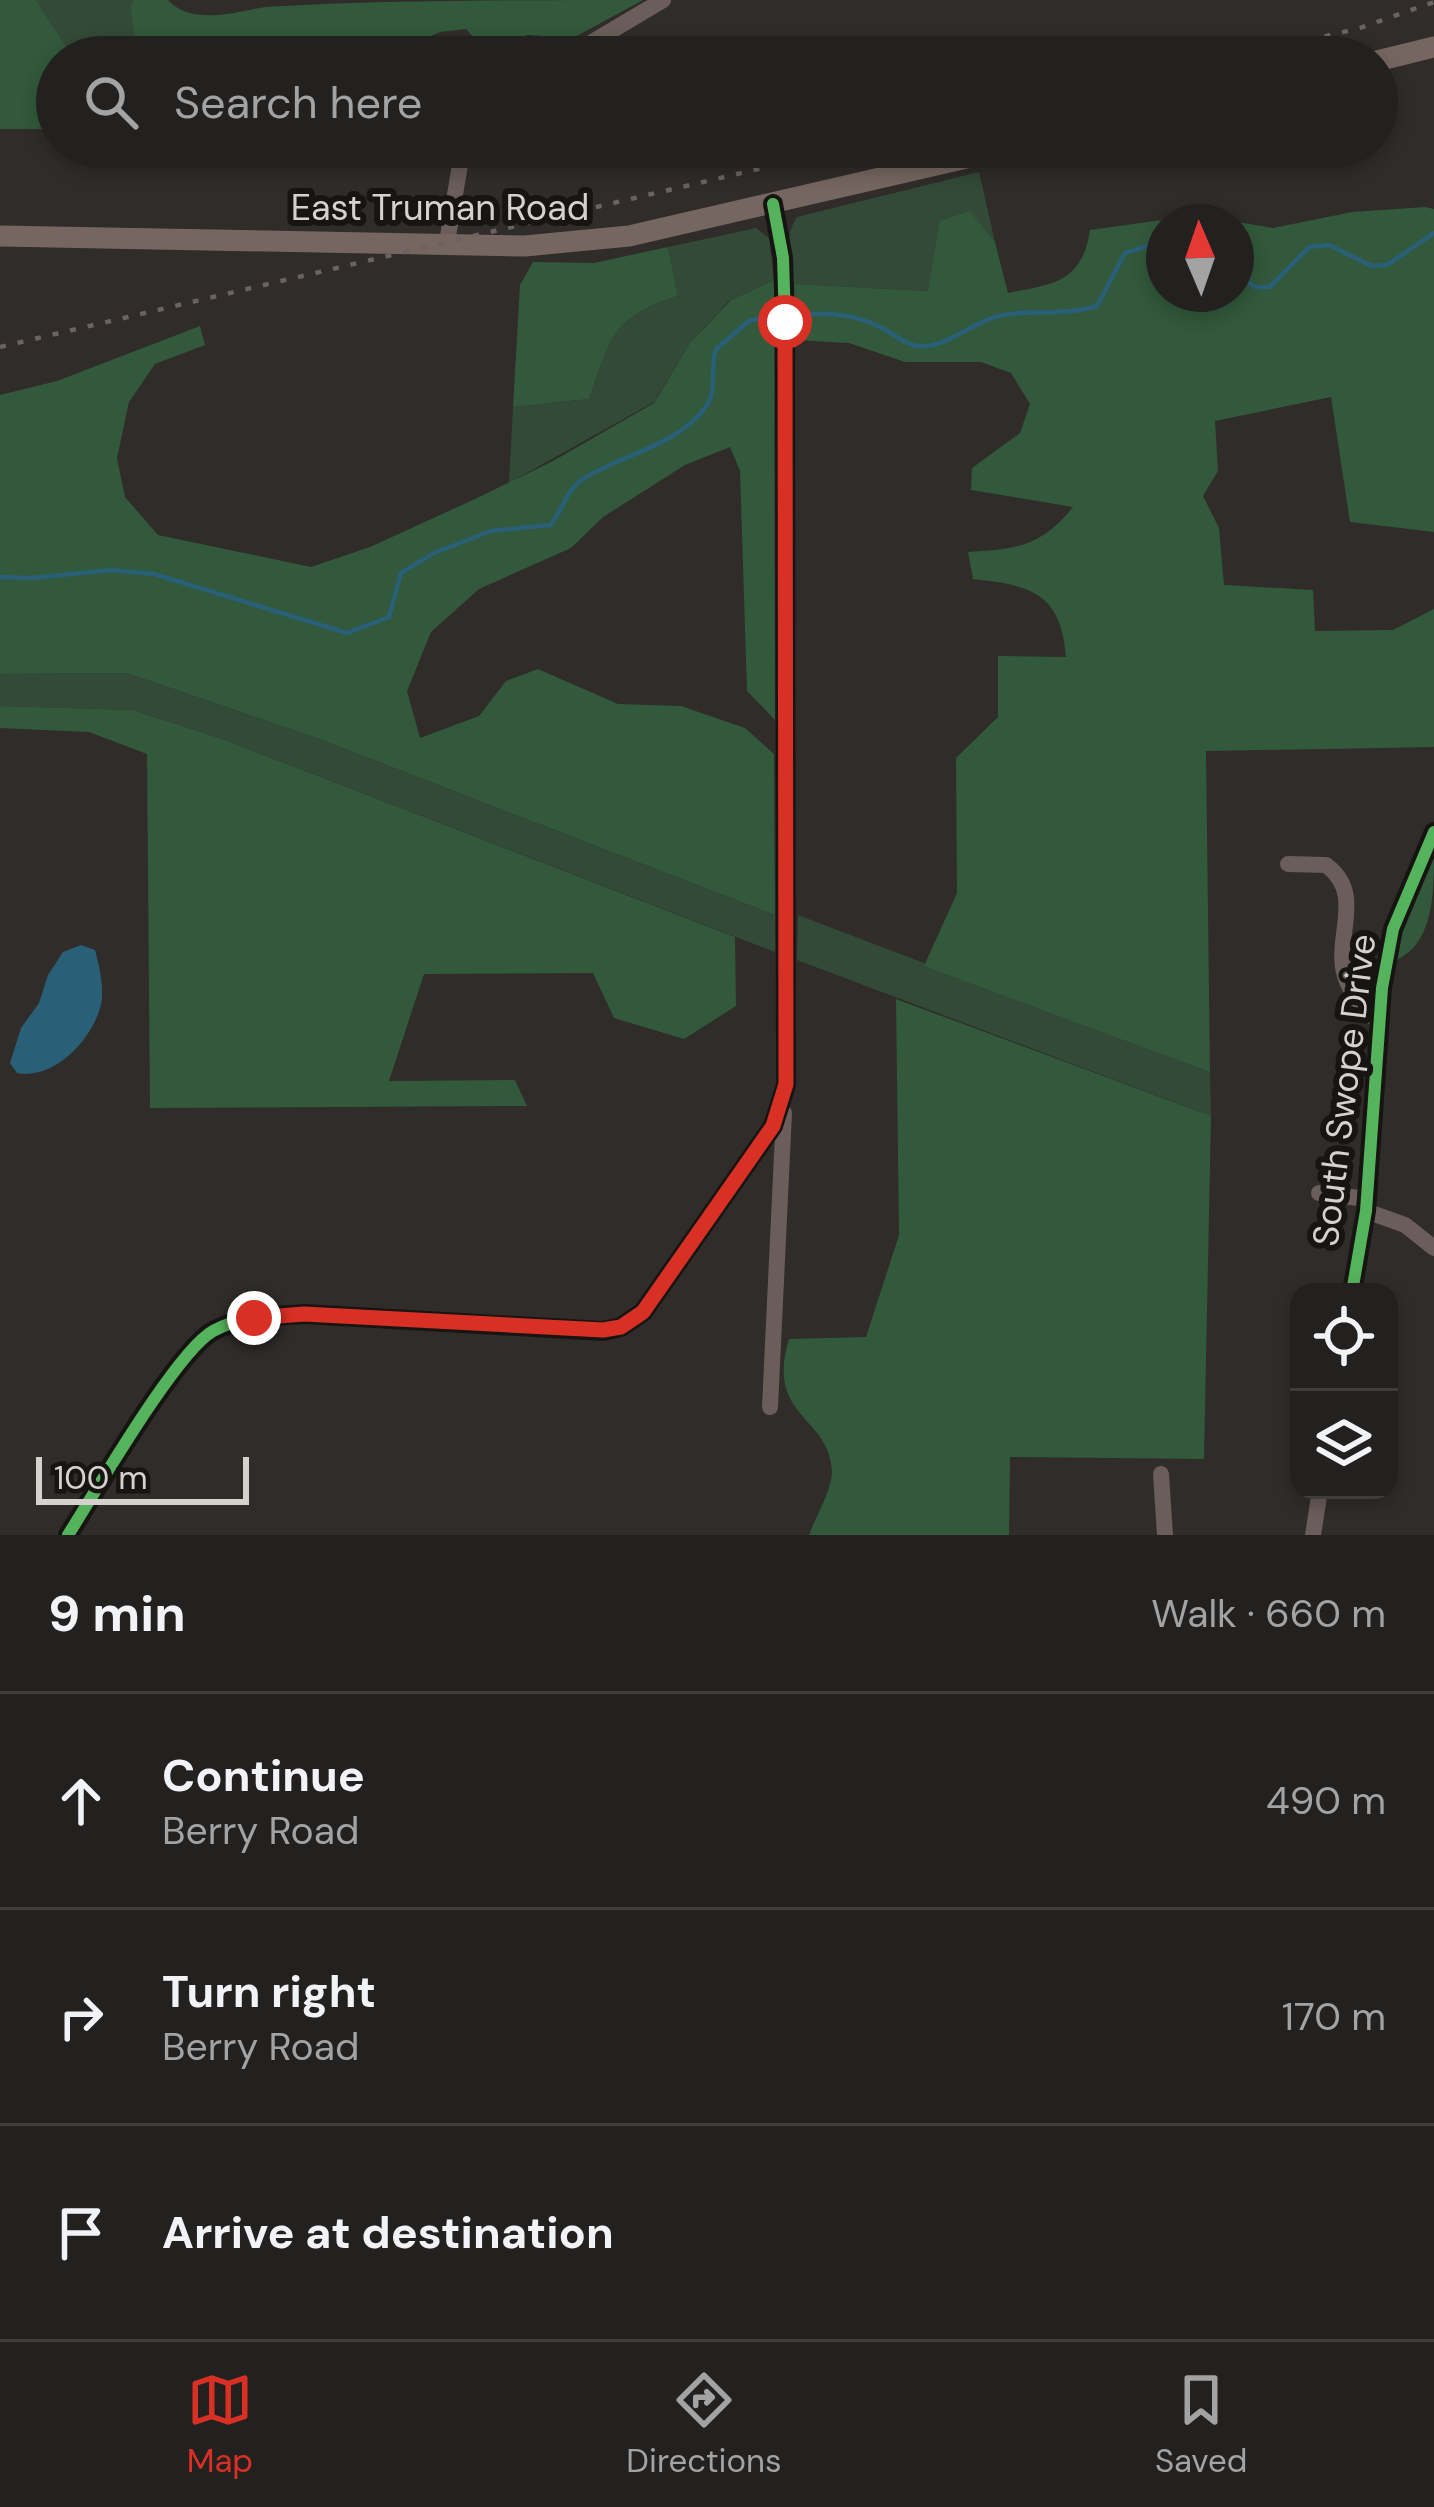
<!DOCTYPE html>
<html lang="en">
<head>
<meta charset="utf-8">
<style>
  :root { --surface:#23211f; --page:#2b2928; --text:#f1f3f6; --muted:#a3a3a4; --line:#403e3d; --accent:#d93025 }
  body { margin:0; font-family:"DM Sans",sans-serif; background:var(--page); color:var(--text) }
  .controls { position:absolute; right:36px; bottom:36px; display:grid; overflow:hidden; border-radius:24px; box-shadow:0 6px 18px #0003 }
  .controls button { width:108px; height:108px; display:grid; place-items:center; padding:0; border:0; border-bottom:3px solid var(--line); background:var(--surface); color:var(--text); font:60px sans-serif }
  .compass { position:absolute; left:1146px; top:204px; width:108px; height:108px; border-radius:50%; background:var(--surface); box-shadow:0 6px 18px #0003; rotate:358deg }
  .scale { position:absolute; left:36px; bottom:30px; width:213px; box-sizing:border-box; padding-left:12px; border:6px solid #d5d2ce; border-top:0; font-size:33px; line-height:42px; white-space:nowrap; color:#d5d2ce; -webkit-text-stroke:9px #171512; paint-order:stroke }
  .stop { position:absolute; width:36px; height:36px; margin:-27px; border:9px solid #d93025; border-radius:50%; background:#fff }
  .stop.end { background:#d93025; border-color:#fff; box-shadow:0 3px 12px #0008 }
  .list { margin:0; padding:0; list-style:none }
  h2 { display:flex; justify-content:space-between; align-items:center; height:156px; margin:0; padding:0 48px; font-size:51px }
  h2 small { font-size:39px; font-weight:400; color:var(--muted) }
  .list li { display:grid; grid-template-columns:78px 1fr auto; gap:36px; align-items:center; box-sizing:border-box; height:216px; padding:0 48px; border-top:3px solid var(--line) }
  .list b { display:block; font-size:45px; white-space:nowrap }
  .list p { margin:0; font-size:39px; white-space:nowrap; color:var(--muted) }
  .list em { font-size:39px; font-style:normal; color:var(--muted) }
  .icon { flex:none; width:66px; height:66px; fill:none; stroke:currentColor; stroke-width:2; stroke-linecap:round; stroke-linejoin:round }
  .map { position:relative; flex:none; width:1434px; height:1535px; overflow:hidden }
  .search { position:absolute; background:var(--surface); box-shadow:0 6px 18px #0003; left:36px; right:36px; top:36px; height:132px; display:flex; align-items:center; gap:30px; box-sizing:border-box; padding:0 42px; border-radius:66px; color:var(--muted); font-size:45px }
  .sheet { height:804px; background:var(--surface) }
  nav { display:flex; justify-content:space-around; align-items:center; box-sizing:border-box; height:168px; border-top:3px solid var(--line); background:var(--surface); font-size:33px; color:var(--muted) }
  nav a { display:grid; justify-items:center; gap:6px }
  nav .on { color:var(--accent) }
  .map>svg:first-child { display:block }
  .green { fill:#324a37 }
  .forest { fill:#32593b; fill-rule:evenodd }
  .water { fill:#295f77 }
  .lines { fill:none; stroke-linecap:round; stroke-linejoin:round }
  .stream { stroke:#295f77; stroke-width:4.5 }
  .minor { stroke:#6a5d5a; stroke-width:16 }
  .major { stroke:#766661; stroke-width:21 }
  .rail { stroke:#6b6361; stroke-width:4.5; stroke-dasharray:6 12; stroke-linecap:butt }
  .cycleway-casing { stroke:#171512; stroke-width:20 }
  .cycleway { stroke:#56b35d; stroke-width:12 }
  .route { stroke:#d93025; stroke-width:15 }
  .labels { text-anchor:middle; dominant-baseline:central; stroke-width:12; stroke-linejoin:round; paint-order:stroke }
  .street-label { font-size:36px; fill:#d5d2ce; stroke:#171512 }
</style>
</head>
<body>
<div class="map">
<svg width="1434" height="1535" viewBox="0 0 1434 1535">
  <rect width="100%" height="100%" fill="#2f2c29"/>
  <!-- green -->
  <g class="green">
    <polygon points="36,0 134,0 130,7 137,51 125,57 73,57"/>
    <path d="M979,172L995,242L970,212L929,291L794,284C790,260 783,238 797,217Z"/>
    <path d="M756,228L769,238L774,280L729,301L690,343L654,402L509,483L513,407L589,399C611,338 611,317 678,296L668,247Z"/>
    <polygon points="127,673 314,737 775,915 775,952 225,740 133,710 0,706 0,674"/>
    <polygon points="798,915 1210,1072 1211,1116 797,960"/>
  </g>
  <!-- forest -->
  <g class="forest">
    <polygon points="0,0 36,0 73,57 57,57 57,129 0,129"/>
    <path d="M134,0H168C192,26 235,12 265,7C383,0 522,0 643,0L573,38L527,35L487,52L466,29L440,32L380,57H125L137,51L130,7Z"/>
    <path d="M1425,207L1434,209V532L1350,522L1331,397L1215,421L1218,471L1203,496L1219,528L1224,585L1313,590L1315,631L1393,630L1434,609V747L1206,751L1210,1072L924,966L957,893L956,758L998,717V656L1066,657C1061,593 1031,585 973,579L968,552C1016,549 1041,547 1073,507L971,490L972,468L1020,433L1030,404L1011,373L981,362H905L849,343L795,340L794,284L928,291L940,221L970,211L995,242L1008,293C1053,284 1082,283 1090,230L1162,220H1226L1273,228L1352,212ZM1164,222H1236V294H1164Z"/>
    <path d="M668,247L678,296C611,317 611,338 589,399L513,407L520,285L533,262L594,263Z"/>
    <polygon points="774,280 775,720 747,691 740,471 730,447 685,465 603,517 571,548 479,589 431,632 407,691 420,738 479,716 506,681 538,669 618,704 681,706 745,728 774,754 775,915 314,737 127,673 0,674 0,395 57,381 200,326 205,345 155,364 129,402 117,458 125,497 158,535 311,567 370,547 475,499 553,461 654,403 690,343 731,300"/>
    <polygon points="0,706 133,710 225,740 735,937 736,1006 684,1039 614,1018 593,973 424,974 389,1081 515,1080 527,1106 150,1108 147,754 89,732 0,728"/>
    <path d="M1434,852C1434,892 1434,945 1394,961L1406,917Z"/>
    <path d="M896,999L1211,1116L1204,1459L1010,1457L1009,1535H809C816,1516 832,1490 832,1471C830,1416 765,1418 789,1339L866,1337L899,1235Z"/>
  </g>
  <!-- water -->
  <path class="water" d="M81,945L95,950C99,966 103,981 102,998C98,1034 56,1081 17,1073L10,1063L21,1028L39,1003L48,975L63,952Z"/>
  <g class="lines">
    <!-- stream -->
    <g class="stream">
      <polyline points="1236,269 1254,287 1270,287 1309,247 1329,245 1372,266 1387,265 1434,233"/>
      <path d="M803,315C830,311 860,316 884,329C896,335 904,344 918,346C945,349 970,324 995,317C1027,308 1062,317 1097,306L1125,253L1164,241"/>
      <path d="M0,577L32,578L111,570L154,574L347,633L389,617L401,573L434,553L491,531L550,525C564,509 565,491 583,479C620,455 681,445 707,405C717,390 710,367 716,349L749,321L770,316"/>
    </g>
    <!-- minor -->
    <g class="minor">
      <polyline points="558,57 584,47 663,0"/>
      <polyline points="447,242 463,147"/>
      <path d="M1288,864L1326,865C1366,894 1333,938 1345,976C1351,995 1366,1010 1380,1024"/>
      <polyline points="1319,1193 1367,1199"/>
      <polyline points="1366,1211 1405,1225 1434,1248"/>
      <polyline points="1352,1292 1366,1211 1382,988 1393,929 1434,832"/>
      <polyline points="770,1407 784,1113"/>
      <polyline points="1161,1474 1165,1535"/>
      <path d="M68,1535C95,1493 176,1352 213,1331C240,1316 274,1316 304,1314L603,1331L621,1327L643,1312L773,1126L786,1085L785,322L783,258L773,204"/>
      <polyline points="1313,1535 1320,1490"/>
    </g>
    <!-- major -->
    <g class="major">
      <polyline points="1377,61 1434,47"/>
      <polyline points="0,236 525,246 629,236 1014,147"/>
    </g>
    <!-- rail -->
    <g class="rail">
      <polyline points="1237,57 1360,28 1434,2"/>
      <polyline points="0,347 852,147"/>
    </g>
    <defs>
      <g id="cycleway">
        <polyline points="1352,1292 1366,1211 1382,988 1393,929 1434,832"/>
        <path d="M68,1535C95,1493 176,1352 213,1331C240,1316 274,1316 304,1314L603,1331L621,1327L643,1312L773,1126L786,1085L785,322L783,258L773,204"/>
      </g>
    </defs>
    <!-- cycleway casing -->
    <use href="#cycleway" class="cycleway-casing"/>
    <!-- cycleway -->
    <use href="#cycleway" class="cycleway"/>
  </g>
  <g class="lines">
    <!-- route -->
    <polyline class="route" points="254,1318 304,1314 603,1330 621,1327 643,1312 773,1126 786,1084 785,322"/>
  </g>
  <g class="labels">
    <!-- street labels -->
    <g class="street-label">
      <text x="440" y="207">East Truman Road</text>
      <text transform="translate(1344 1090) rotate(-83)">South Swope Drive</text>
    </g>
  </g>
</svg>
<div class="controls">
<button><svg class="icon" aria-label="locate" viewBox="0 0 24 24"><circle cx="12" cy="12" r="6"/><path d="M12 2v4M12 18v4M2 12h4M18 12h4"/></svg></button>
<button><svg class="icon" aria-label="layers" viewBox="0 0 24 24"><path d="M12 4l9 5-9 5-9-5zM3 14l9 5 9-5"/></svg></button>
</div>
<svg class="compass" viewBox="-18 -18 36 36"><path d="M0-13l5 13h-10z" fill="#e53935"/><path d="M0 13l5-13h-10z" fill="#a3a3a4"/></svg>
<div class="scale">100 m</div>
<div class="stop" style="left:785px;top:322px"></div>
<div class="stop end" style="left:254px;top:1318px"></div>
<div class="search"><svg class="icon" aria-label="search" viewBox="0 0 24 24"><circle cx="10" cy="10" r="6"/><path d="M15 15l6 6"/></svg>Search here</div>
</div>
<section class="sheet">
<h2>9 min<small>Walk · 660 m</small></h2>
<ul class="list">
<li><svg class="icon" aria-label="ahead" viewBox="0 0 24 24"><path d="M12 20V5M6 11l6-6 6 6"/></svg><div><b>Continue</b><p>Berry Road</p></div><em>490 m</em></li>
<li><svg class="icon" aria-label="right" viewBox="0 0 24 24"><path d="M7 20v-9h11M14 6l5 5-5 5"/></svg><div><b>Turn right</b><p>Berry Road</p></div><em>170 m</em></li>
<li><svg class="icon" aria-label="arrive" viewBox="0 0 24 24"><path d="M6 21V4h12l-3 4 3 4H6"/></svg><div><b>Arrive at destination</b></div></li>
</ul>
</section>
<nav>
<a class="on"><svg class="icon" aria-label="map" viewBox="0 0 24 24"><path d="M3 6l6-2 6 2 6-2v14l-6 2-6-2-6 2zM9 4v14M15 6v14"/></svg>Map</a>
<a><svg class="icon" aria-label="directions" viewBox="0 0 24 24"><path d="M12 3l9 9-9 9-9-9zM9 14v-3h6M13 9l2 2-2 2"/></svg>Directions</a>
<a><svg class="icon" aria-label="saved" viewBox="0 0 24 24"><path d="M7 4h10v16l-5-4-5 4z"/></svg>Saved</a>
</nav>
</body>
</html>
